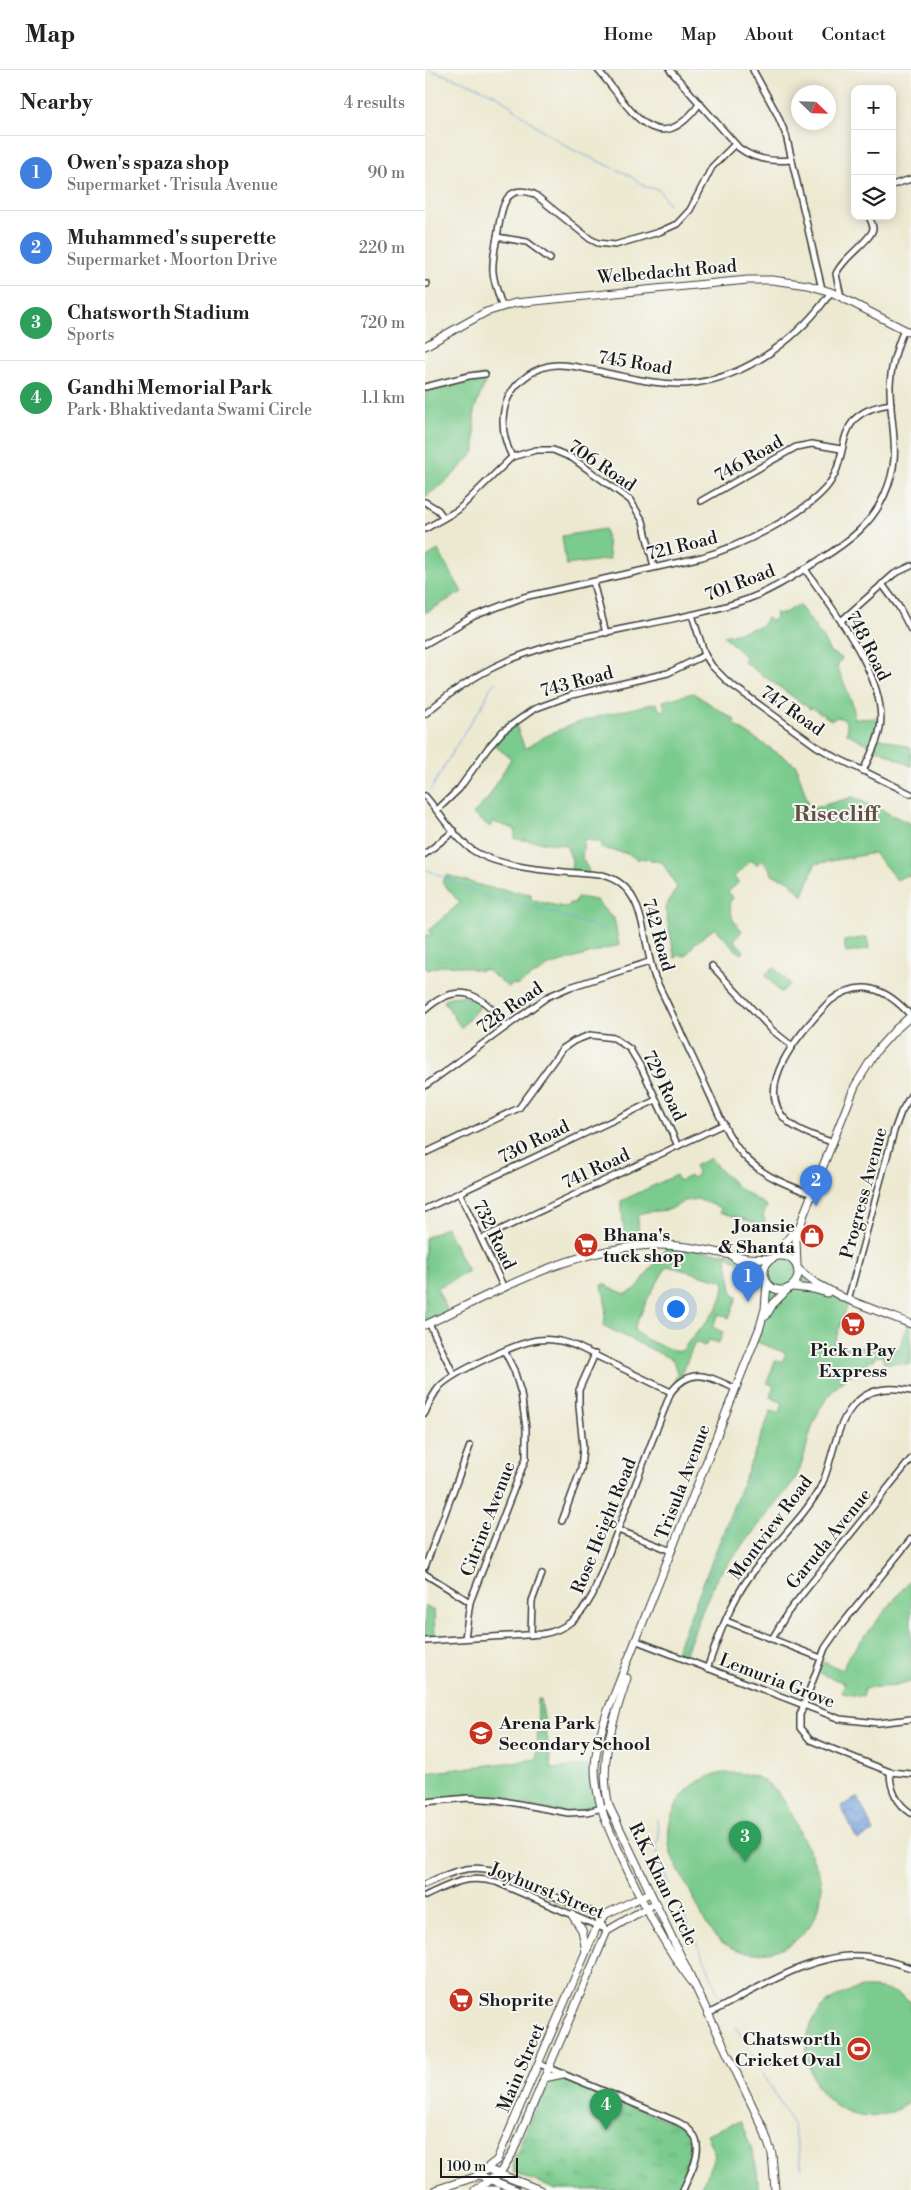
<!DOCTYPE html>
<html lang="en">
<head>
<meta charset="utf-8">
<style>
  :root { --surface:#fff; --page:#f2f2f2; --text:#202124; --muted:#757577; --line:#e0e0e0; --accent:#1a73e8 }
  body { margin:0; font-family:"Libre Bodoni",serif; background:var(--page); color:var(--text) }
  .controls { position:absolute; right:15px; top:15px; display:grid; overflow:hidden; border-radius:10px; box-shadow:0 2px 12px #0003 }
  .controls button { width:45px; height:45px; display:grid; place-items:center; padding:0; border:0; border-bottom:1px solid var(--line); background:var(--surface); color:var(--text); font:25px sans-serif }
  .compass { position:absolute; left:366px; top:15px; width:45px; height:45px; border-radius:50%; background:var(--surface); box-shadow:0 2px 12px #0003; rotate:113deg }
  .scale { position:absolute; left:15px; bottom:12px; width:78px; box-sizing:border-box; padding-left:5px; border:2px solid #1c1c1c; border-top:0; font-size:14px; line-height:18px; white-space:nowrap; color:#1c1c1c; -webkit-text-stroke:4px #f6f6f2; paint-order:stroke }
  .you { position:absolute; left:250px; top:1238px; width:18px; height:18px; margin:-12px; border:4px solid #fff; border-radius:50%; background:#1a73e8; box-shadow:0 0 0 8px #1a73e833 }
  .badge { display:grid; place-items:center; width:32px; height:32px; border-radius:50%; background:var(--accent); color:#fff; font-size:16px; font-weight:700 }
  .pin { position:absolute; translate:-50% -41px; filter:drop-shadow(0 1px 2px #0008) }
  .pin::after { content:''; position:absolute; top:26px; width:18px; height:15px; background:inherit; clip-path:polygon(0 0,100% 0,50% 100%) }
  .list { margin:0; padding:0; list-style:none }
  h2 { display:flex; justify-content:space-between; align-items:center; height:65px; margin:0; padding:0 20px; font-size:21px }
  h2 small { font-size:16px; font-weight:400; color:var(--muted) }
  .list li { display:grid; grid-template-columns:32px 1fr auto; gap:15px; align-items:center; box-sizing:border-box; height:75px; padding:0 20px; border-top:1px solid var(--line) }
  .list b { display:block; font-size:19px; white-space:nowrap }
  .list p { margin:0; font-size:16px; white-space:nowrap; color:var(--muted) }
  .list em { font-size:16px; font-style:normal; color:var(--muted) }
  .icon { flex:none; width:28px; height:28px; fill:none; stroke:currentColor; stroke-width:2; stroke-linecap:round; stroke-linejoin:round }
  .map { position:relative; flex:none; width:486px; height:2120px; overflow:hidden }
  header { display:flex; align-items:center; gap:30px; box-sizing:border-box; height:70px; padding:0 25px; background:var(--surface); border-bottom:1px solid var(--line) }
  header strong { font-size:24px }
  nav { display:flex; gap:28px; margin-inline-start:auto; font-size:18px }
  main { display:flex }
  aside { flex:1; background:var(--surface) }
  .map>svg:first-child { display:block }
  .grass { fill:#7acb8d; stroke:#4b7454; fill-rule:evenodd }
  .park { fill:url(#park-tufts); stroke:#4b7454 }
  .water { fill:url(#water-waves); stroke:#475e7c }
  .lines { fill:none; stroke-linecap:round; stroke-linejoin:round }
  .stream { stroke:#72a1db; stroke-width:1 }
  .street-casing { stroke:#3b3b37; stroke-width:8 }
  .secondary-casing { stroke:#3b3b37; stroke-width:9 }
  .street { stroke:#fff; stroke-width:5 }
  .secondary { stroke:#fff; stroke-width:7 }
  .labels { text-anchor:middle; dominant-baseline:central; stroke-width:4; stroke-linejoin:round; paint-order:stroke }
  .street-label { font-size:18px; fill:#1c1c1c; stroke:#f6f6f2 }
  .poi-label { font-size:18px; font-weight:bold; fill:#1c1c1c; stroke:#f6f6f2; text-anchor:start }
  .district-label { font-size:22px; font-weight:bold; fill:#615045; stroke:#f6f6f2 }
</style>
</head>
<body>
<header>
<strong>Map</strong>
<nav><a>Home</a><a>Map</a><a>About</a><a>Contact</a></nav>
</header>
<main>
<aside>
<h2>Nearby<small>4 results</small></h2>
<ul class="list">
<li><span class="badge" style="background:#3f7fe0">1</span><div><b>Owen's spaza shop</b><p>Supermarket · Trisula Avenue</p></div><em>90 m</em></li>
<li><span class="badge" style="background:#3f7fe0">2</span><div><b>Muhammed's superette</b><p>Supermarket · Moorton Drive</p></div><em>220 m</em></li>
<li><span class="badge" style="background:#2e9e5b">3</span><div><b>Chatsworth Stadium</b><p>Sports</p></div><em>720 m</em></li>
<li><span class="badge" style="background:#2e9e5b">4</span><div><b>Gandhi Memorial Park</b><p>Park · Bhaktivedanta Swami Circle</p></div><em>1.1 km</em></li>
</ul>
</aside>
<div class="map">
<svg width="486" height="2120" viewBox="0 0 486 2120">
  <defs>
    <pattern id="park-tufts" width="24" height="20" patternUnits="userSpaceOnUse" patternTransform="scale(1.25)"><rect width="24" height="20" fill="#7acb8d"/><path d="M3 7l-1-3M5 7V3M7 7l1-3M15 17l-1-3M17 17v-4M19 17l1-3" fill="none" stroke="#69ae79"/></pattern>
    <pattern id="water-waves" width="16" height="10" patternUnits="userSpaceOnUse" patternTransform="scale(1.25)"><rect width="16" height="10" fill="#72a1db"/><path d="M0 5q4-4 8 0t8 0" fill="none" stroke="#5d82b1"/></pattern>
  </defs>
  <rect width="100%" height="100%" fill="#f6f6f2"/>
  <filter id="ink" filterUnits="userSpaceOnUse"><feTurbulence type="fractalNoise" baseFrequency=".02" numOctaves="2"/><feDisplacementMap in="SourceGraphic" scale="10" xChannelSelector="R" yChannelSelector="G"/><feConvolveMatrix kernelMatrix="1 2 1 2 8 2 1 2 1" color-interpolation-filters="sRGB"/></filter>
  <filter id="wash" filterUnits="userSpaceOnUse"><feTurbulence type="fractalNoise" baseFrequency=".0096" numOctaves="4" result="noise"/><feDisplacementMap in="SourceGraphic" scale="20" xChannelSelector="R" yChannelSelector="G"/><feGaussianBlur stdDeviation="1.12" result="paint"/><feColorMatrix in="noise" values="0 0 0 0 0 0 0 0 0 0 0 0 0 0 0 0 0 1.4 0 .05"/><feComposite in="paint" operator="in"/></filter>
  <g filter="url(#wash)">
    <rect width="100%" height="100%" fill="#ede9d1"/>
    <!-- grass -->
    <g class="grass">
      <polygon points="59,305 62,307 49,341 50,382 22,411 0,427 0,318"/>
      <polygon points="180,459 185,489 141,495 137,466"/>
      <polygon points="13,480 37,522 0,543 0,488"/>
      <polygon points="374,535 396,565 405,582 417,588 412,596 428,635 430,649 455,648 453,667 486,678 486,696 421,663 423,659 420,650 413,647 406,650 387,638 385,639 318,591 320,587 299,566 337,556 342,548 346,551 351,548 350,543 357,544"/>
      <path d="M268,623L310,650L308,654L371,695L385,739L428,727L486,754V807L481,805L472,810L449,783L390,794L378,826L363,810L347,805L346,800L337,790L331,795L326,790L309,807L314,812L303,822L308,828L304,833L308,850L317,861L309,870L319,881L315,884L290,858L269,874L261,886L255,885L250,888L240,838L252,817L237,792L215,788L213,790L204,784L176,778L177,773L159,769L157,788L163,799L164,804L146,801L147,790L141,775L90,769V759L68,752L65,757L48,744L64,727L86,688L67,674L90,652L100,679C139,651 185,644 231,633L235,641L240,639L238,631Z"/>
      <path d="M22,805L61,817L106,824V830L143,838L145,833H150L152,827L171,830L184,845L189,848L194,875L124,896L91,916L89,914L83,917L63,901L57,899L56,901C37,896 21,892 3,900L0,895V865H7L4,860L35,833L17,812Z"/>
      <polygon points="442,867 444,879 421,883 419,871"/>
      <polygon points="349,897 365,914 356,923 340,905"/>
      <polygon points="37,926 47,928 58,933 36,958 19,931 25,927"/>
      <polygon points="286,1088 293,1098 315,1119 342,1136 338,1145 340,1151 336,1158 330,1157 331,1153 295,1142 296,1138 272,1129 260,1131 244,1140 220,1142 213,1145 214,1176 201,1178 196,1131 251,1105 254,1111 265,1106 267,1108 273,1105 269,1096"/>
      <polygon points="21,1157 43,1202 12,1218 24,1244 0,1255 0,1168"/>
      <path d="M367,1166L372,1169L373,1199L424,1231L408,1276L474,1279L483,1255L486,1256V1294L459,1293L457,1286L449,1287V1290L442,1291L443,1295C413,1309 394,1332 385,1364C380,1380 378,1396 369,1411L293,1506L284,1524L260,1585L251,1582L346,1341L354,1343L358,1333L345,1327L349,1316L342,1313L350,1291L357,1292L361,1283L329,1271L335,1257L341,1213L338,1207L301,1185L308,1225L312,1227L304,1248L294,1244L287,1257L298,1262L294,1273L284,1270L280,1276L270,1272L255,1308L249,1313L252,1303L248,1290L179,1256L181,1237L177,1214H181L185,1218L201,1224L211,1219L242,1176L345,1189ZM242,1196L299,1211C300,1236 281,1252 266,1269C262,1273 260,1278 256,1281C245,1281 213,1268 209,1259L223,1228Z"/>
      <polygon points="486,1509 486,1612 471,1616 439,1618 438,1627 417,1623 420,1613 393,1603 398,1592 418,1600 422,1589 435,1572"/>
      <polygon points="0,1536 9,1541 10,1566 0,1566"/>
      <polygon points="113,1629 116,1629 127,1699 170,1695 176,1739 147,1744 102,1736 44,1729 0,1732 0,1703 112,1689"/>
      <path d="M299,1703C313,1703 327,1703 339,1711C358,1722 367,1744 375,1763C383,1779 394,1797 396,1815C399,1851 370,1881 335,1883C321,1884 303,1878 293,1869C281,1858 275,1841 268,1827C261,1813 251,1798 246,1783C235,1745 261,1707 299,1703Z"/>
      <path d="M437,1918C455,1917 471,1921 486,1932V2031C397,2096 329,1939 437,1918Z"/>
      <path d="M315,2051C325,2073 334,2095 333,2120H275L290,2085L281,2064Z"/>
    </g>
    <!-- park -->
    <polygon class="park" points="136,2006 258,2057 265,2063 270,2078 253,2120 131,2120 89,2102 88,2091 123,2008"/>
    <!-- water -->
    <polygon class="water" points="433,1727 449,1762 432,1770 416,1736"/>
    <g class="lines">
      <!-- stream -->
      <g class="stream">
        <polyline points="5,0 38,11 73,26 114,58 146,79 202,104 221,117 233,119 244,134"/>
        <path d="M5,721C22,691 39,662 58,634C63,627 63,615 72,612"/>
        <polyline points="0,799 70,830 104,835 176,859"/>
        <polyline points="258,1581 284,1510 330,1398"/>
        <polyline points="232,1749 234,1768 230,1775 232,1784 244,1815"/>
        <polyline points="255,1838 280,1890 294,1926"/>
        <polyline points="311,1957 367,2053 377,2098"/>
      </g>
    </g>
  </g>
  <g filter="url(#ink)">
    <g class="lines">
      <defs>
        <g id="street">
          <path d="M173,0C204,35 231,95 275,33"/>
          <path d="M245,0L314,78C330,90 347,92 366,90"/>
          <polyline points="328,0 352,44 361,65 397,219"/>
          <polyline points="467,115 486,109"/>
          <polyline points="72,167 102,172 125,189"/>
          <polyline points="0,214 2,214"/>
          <path d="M416,227L411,204C417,188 448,169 448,158C448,154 445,150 444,146"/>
          <path d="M77,236C74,225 69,214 68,202C67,191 70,178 72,167C76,146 76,111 109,124L165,169L173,173L190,175L234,162L252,154L265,140L287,97L310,74"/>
          <polyline points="0,317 44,306 60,304"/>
          <path d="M87,387C78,368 74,348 83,328C91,311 111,296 131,295C143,294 156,298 168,300C202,307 236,317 270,313C324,306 376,266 406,222"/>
          <polyline points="276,431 371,377 387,374 416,379"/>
          <polyline points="0,432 13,440 19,448"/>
          <polyline points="0,459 33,440 87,387 111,380 128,380 147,388 205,430 218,451 229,497"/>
          <path d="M380,499C407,539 463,608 455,658C453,673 444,687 438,701"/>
          <polyline points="168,512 181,563"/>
          <polyline points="457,514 474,537 486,560"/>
          <polyline points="267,545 280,585 287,596 303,612 391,676 412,688 486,724"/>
          <polyline points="417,550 469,504 486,496"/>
          <path d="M0,574L49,546L99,527L277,487C313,477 375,447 400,419C430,385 402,343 466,334"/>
          <path d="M0,644C30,618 62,597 100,584C172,558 251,554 323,529C350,519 373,503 396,489C423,472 446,455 459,426C479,383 464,356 465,314C466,296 472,276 479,259"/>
          <path d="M0,726C14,742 26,762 42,776C69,800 141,802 177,805C223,816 216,870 230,908C249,947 267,986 285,1025C295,1047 305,1073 323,1090C341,1107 364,1116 387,1124"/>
          <polyline points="12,740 34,719 63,678 78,661 109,639 147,625 243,603 280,585"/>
          <polyline points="0,784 29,761"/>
          <polyline points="287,896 347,960 367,976"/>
          <path d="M0,940C33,910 58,923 81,957"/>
          <polyline points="0,1016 122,927 145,917 224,892"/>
          <path d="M406,1072C393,1067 378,1063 367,1055C320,1021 379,958 405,931C437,907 462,919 486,946"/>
          <polyline points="0,1083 94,1038 137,979 149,971 165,965 189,968 205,979 217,999 253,1076"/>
          <polyline points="35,1124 79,1218"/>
          <polyline points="0,1139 231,1030"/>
          <polyline points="56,1169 299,1054"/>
          <polyline points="423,1230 469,1061 476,1042 486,1025"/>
          <polyline points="4,1253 29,1305"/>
          <path d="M0,1343C4,1333 8,1324 15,1316C29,1302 93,1272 113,1270C126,1268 139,1271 151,1276L246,1322"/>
          <polyline points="137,1451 156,1399 158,1377 154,1336 154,1320 170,1284"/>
          <polyline points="193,1460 247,1481"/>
          <polyline points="486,1469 414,1558 400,1578 375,1645 375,1658 385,1670 465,1702 486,1704"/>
          <polyline points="0,1497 45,1376"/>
          <polyline points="0,1504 45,1532"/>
          <polyline points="301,1551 396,1588"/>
          <polyline points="106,1565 107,1531 117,1504"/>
          <polyline points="40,1568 45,1532 101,1388 101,1358 96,1323 89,1300 80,1282"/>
          <polyline points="347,1569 363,1542 486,1389"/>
          <path d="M0,1571L117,1564C142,1560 156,1546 168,1524L246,1322C267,1295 285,1307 311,1319"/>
          <polyline points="212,1571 415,1649 453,1653 486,1649"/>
          <path d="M282,1599C293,1568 305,1533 325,1506C346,1477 382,1445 397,1414C409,1387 410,1351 433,1331C448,1317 467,1317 486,1321"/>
          <path d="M465,1702C465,1719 472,1734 486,1743"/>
          <polyline points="0,1732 43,1728 73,1730 143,1743 162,1742 184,1736"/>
          <path d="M0,1814C22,1804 42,1794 66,1800L167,1842L182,1861"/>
          <path d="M0,1826C26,1814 42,1804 71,1812L182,1860"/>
          <path d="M283,1944C327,1922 387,1882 437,1886C454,1887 470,1893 486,1898"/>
          <path d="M114,1994L253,2052C286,2069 269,2094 258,2120"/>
        </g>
        <g id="secondary">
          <polyline points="0,276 61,242 90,233 281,214 323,210 347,210 383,215 406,222 486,263"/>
          <circle cx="356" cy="1203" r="17"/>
          <polyline points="350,1186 370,1160"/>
          <polyline points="309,1188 323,1195 340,1207"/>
          <polyline points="372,1196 371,1169 379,1144 430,1016 452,980 470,960 486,946"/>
          <polyline points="373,1199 389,1212 419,1228 486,1254"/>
          <polyline points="367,1217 388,1219 402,1223"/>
          <polyline points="341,1246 348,1234 363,1219"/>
          <path d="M0,1255C74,1221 145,1178 229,1175C261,1174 291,1183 323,1188C330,1189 338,1188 346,1189"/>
          <path d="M202,1608C188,1652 173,1690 184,1736L338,2058L347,2084L350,2120"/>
          <polyline points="147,1845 157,1860 161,1881"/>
          <path d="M268,1913C240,1877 223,1843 203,1801C188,1768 171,1737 170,1700C170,1680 176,1662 182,1643L335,1257L340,1239L342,1213"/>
          <polyline points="119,2008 138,2004"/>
          <polyline points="62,2099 115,2120"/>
          <polyline points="54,2105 91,2120"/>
          <polyline points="10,2120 50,2107 72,2090 172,1856 181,1844 225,1823"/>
          <polyline points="50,2120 75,2103 87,2084 182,1861 225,1836"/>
          <polyline points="52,2120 72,2120"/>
        </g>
      </defs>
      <!-- street casing -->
      <use href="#street" class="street-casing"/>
      <!-- secondary casing -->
      <use href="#secondary" class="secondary-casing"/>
      <!-- street -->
      <use href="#street" class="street"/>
      <!-- secondary -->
      <use href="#secondary" class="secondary"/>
    </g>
  </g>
  <!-- icons -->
  <defs>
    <symbol id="shop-disc" viewBox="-11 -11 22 22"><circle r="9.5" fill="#c8321e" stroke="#f6f6f2"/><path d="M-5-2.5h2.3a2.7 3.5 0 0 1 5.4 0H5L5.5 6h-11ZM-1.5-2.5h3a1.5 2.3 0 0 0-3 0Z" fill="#fff"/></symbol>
    <symbol id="supermarket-disc" viewBox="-11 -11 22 22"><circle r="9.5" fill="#c8321e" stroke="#f6f6f2"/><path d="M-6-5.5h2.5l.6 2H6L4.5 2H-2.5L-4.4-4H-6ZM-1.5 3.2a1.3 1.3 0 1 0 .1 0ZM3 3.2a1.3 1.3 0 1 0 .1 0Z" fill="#fff"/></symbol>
    <symbol id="school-disc" viewBox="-11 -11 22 22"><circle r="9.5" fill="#c8321e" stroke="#f6f6f2"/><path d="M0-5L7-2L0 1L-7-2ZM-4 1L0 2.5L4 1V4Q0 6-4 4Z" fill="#fff"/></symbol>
    <symbol id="stadium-disc" viewBox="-11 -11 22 22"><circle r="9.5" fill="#c8321e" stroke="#f6f6f2"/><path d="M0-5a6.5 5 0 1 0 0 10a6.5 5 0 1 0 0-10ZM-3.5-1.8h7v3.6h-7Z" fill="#fff"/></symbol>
  </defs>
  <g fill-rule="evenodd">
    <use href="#shop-disc" x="373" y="1152" width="28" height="28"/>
    <use href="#supermarket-disc" x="147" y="1161" width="28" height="28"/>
    <use href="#supermarket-disc" x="414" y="1240" width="28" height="28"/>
    <use href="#school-disc" x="42" y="1649" width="28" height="28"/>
    <use href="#supermarket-disc" x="22" y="1916" width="28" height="28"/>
    <use href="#stadium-disc" x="420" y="1965" width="28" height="28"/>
  </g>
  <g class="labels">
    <!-- street labels -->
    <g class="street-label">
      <text transform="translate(242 202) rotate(-5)">Welbedacht Road</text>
      <text transform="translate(210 293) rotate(9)">745 Road</text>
      <text transform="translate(324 389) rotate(-30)">746 Road</text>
      <text transform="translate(177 396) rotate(34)">706 Road</text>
      <text transform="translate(257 476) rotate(-14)">721 Road</text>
      <text transform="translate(315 513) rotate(-21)">701 Road</text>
      <text transform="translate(443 576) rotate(63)">748 Road</text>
      <text transform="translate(152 612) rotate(-15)">743 Road</text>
      <text transform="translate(367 641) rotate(35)">747 Road</text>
      <text transform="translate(233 865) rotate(74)">742 Road</text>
      <text transform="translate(85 938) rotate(-35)">728 Road</text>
      <text transform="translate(239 1016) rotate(64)">729 Road</text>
      <text transform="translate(109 1072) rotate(-26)">730 Road</text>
      <text transform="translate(171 1099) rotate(-25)">741 Road</text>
      <text transform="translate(439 1123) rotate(-75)">Progress Avenue</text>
      <text transform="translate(69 1165) rotate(64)">732 Road</text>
      <text transform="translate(258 1412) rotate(-69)">Trisula Avenue</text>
      <text transform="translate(63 1449) rotate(-69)">Citrine Avenue</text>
      <text transform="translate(179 1456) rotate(-68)">Rose Height Road</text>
      <text transform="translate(346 1458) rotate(-53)">Montview Road</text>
      <text transform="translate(404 1469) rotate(-51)">Garuda Avenue</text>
      <text transform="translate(352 1611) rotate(21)">Lemuria Grove</text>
      <text transform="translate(238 1814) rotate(64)">R.K. Khan Circle</text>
      <text transform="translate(122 1821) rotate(22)">Joyhurst Street</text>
      <text transform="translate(96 1998) rotate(-67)">Main Street</text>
    </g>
    <!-- poi labels -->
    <g class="poi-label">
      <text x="370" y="1156" text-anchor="end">Joansie<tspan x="370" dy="21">&amp; Shanta</tspan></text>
      <text x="178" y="1165">Bhana's<tspan x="178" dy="21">tuck shop</tspan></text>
      <text x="428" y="1280" text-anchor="middle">Pick n Pay<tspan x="428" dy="21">Express</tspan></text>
      <text x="74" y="1653">Arena Park<tspan x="74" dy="21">Secondary School</tspan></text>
      <text x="54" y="1930">Shoprite</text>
      <text x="416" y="1969" text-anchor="end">Chatsworth<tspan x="416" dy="21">Cricket Oval</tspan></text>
    </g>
    <!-- district labels -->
    <g class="district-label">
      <text x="411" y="744">Risecliff</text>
    </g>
  </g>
</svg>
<div class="controls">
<button>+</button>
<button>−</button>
<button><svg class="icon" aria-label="layers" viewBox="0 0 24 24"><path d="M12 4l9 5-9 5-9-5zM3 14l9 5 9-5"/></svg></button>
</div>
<svg class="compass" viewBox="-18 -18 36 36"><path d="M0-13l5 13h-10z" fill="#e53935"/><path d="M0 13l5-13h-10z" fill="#757577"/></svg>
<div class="scale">100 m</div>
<div class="you"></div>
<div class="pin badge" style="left:323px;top:1232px;background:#3f7fe0">1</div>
<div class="pin badge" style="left:391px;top:1136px;background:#3f7fe0">2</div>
<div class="pin badge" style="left:320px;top:1792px;background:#2e9e5b">3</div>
<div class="pin badge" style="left:181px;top:2060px;background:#2e9e5b">4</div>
</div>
</main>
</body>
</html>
